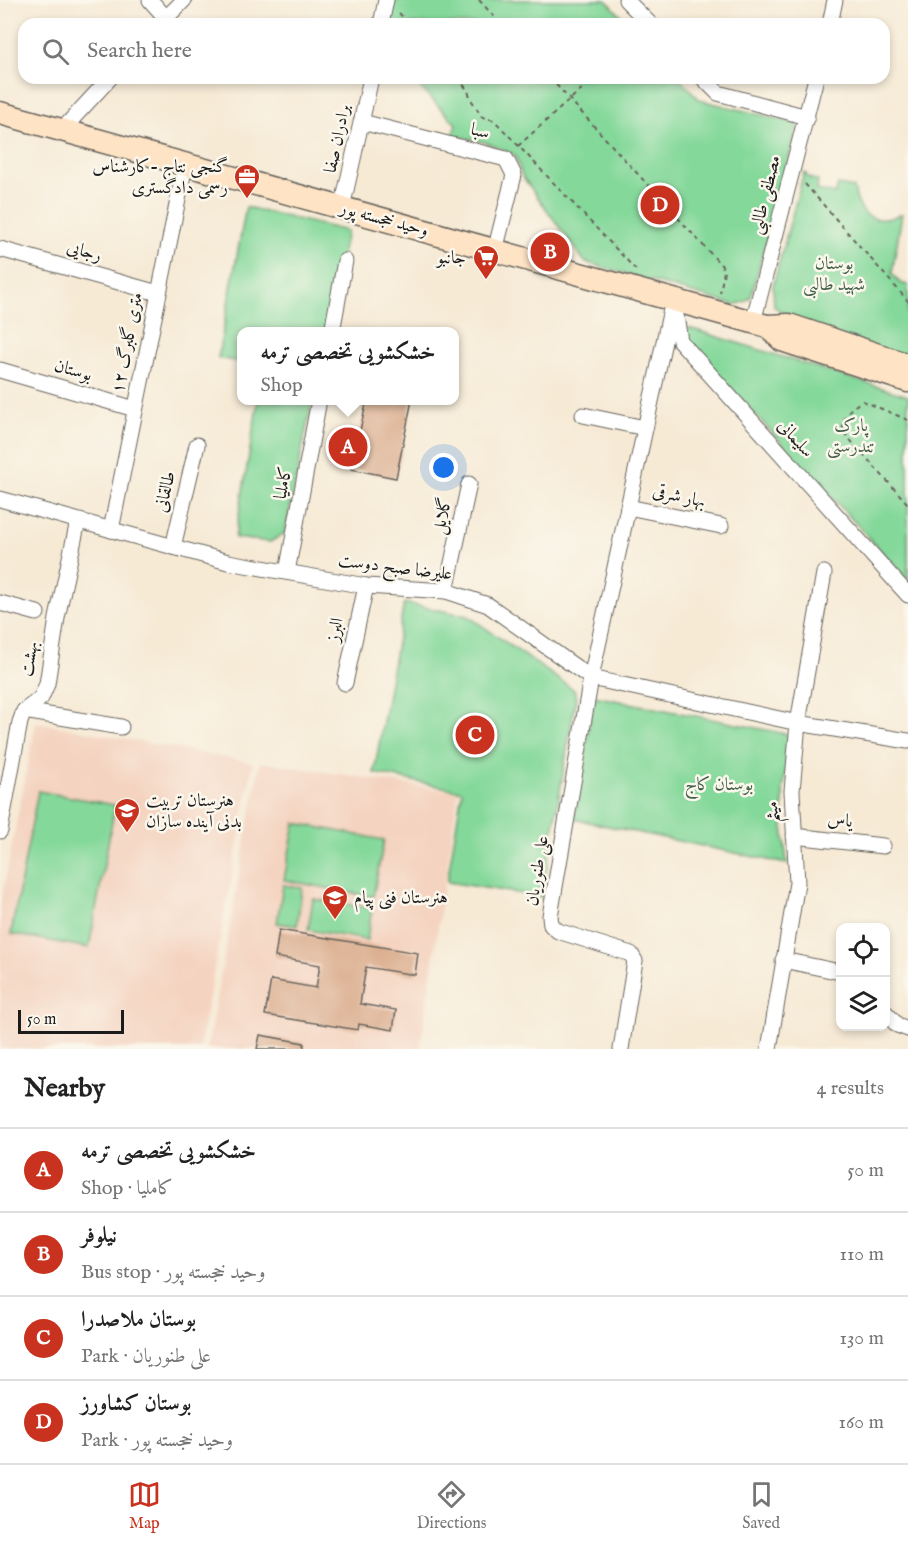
<!DOCTYPE html>
<html lang="en">
<head>
<meta charset="utf-8">
<style>
  :root { --surface:#fff; --page:#f2f2f2; --text:#222; --muted:#767676; --line:#e0e0e0; --accent:#c8321e }
  body { margin:0; font-family:"IM FELL English",Amiri,serif; background:var(--page); color:var(--text) }
  .controls { position:absolute; right:18px; bottom:18px; display:grid; overflow:hidden; border-radius:12px; box-shadow:0 3px 9px #0003 }
  .controls button { width:54px; height:54px; display:grid; place-items:center; padding:0; border:0; border-bottom:2px solid var(--line); background:var(--surface); color:var(--text); font:30px sans-serif }
  .scale { position:absolute; left:18px; bottom:15px; width:106px; box-sizing:border-box; padding-left:6px; border:3px solid #1c1c1c; border-top:0; font-size:16px; line-height:21px; white-space:nowrap; color:#1c1c1c; -webkit-text-stroke:4px #fbf7ec; paint-order:stroke }
  .you { position:absolute; left:444px; top:468px; width:21px; height:21px; margin:-15px; border:4px solid #fff; border-radius:50%; background:#1a73e8; box-shadow:0 0 0 9px #1a73e833 }
  .badge { display:grid; place-items:center; width:39px; height:39px; border-radius:50%; background:var(--accent); color:#fff; font-size:20px; font-weight:700 }
  .pin { position:absolute; translate:-50% -50%; border:3px solid #fff; box-shadow:0 2px 6px #0006 }
  .popup { position:absolute; left:237px; top:327px; width:222px; height:78px; box-sizing:border-box; display:grid; place-content:center; border-radius:12px; background:var(--surface); filter:drop-shadow(0 2px 4px #0005); font-size:20px; white-space:nowrap; color:var(--muted) }
  .popup b { font-size:22px; color:var(--text) }
  .popup::after { content:''; position:absolute; left:50%; top:100%; margin-left:-12px; border:12px solid transparent; border-top-color:var(--surface) }
  .list { margin:0; padding:0; list-style:none }
  h2 { display:flex; justify-content:space-between; align-items:center; height:78px; margin:0; padding:0 24px; font-size:26px }
  h2 small { font-size:20px; font-weight:400; color:var(--muted) }
  .list li { display:grid; grid-template-columns:39px 1fr auto; gap:18px; align-items:center; box-sizing:border-box; height:84px; padding:0 24px; border-top:2px solid var(--line) }
  .list b { display:block; font-size:22px; white-space:nowrap }
  .list p { margin:0; font-size:20px; white-space:nowrap; color:var(--muted) }
  .list em { font-size:20px; font-style:normal; color:var(--muted) }
  .icon { flex:none; width:33px; height:33px; fill:none; stroke:currentColor; stroke-width:2; stroke-linecap:round; stroke-linejoin:round }
  .map { position:relative; flex:none; width:908px; height:1049px; overflow:hidden }
  .search { position:absolute; background:var(--surface); box-shadow:0 3px 9px #0003; left:18px; right:18px; top:18px; height:66px; display:flex; align-items:center; gap:15px; box-sizing:border-box; padding:0 21px; border-radius:18px; color:var(--muted); font-size:22px }
  .sheet { height:414px; background:var(--surface) }
  nav { display:flex; justify-content:space-around; align-items:center; box-sizing:border-box; height:84px; border-top:2px solid var(--line); background:var(--surface); font-size:16px; color:var(--muted) }
  nav a { display:grid; justify-items:center; gap:3px }
  nav .on { color:var(--accent) }
  .map>svg:first-child { display:block }
  .built { fill:#f4d3c0 }
  .green { fill:#83d89a; stroke:#507a5b; stroke-width:1.5 }
  .building { fill:#dbae8f }
  .lines { fill:none; stroke-linecap:round; stroke-linejoin:round }
  .street-casing { stroke:#68645d; stroke-width:17 }
  .secondary-casing { stroke:#68645d; stroke-width:25 }
  .path { stroke:#68645d; stroke-width:2; stroke-dasharray:4.5 4.5; stroke-linecap:butt }
  .street { stroke:#fff; stroke-width:15 }
  .secondary { stroke:#fee4c5; stroke-width:22 }
  .labels { text-anchor:middle; dominant-baseline:central; stroke-width:5; stroke-linejoin:round; paint-order:stroke }
  .street-label { font-size:18px; fill:#1c1c1c; stroke:#fbf7ec }
  .poi-label { font-size:18px; fill:#1c1c1c; stroke:#fbf7ec; text-anchor:end }
  .park-label { font-size:18px; fill:#405e48; stroke:#fbf7ec }
</style>
</head>
<body>
<div class="map">
<svg width="908" height="1049" viewBox="0 0 908 1049">
  <rect width="100%" height="100%" fill="#fbf7ec"/>
  <filter id="ink" filterUnits="userSpaceOnUse"><feTurbulence type="fractalNoise" baseFrequency=".0167" numOctaves="2"/><feDisplacementMap in="SourceGraphic" scale="12" xChannelSelector="R" yChannelSelector="G"/><feConvolveMatrix kernelMatrix="1 2 1 2 8 2 1 2 1" color-interpolation-filters="sRGB"/></filter>
  <filter id="wash" filterUnits="userSpaceOnUse"><feTurbulence type="fractalNoise" baseFrequency=".008" numOctaves="4" result="noise"/><feDisplacementMap in="SourceGraphic" scale="24" xChannelSelector="R" yChannelSelector="G"/><feGaussianBlur stdDeviation="1.35" result="paint"/><feColorMatrix in="noise" values="0 0 0 0 0 0 0 0 0 0 0 0 0 0 0 0 0 1.4 0 .05"/><feComposite in="paint" operator="in"/></filter>
  <g filter="url(#wash)">
    <rect width="100%" height="100%" fill="#f6ead5"/>
    <!-- built -->
    <g class="built">
      <polygon points="36,722 253,763 199,1049 0,1049 0,906"/>
      <polygon points="260,762 458,792 420,1049 207,1049"/>
    </g>
    <!-- green -->
    <g class="green">
      <polygon points="392,0 606,0 629,24 387,24"/>
      <polygon points="411,78 679,78 700,100 798,124 751,297 744,302 734,305 585,262 522,176 515,155 487,143 453,135 456,124"/>
      <path d="M804,172L809,178L818,181L817,190L835,194L838,185L854,188C859,218 875,226 902,214L892,273L900,283L908,285V358L789,319L774,306L773,285Z"/>
      <polygon points="246,207 347,231 327,331 242,332 241,362 218,358"/>
      <polygon points="686,327 908,396 908,580 692,346 686,335"/>
      <polygon points="258,401 312,401 285,533 270,542 235,538"/>
      <polygon points="404,603 468,616 574,690 576,697 542,897 447,882 462,791 374,773"/>
      <polygon points="594,696 792,735 783,789 783,826 787,864 574,819"/>
      <polygon points="38,791 115,805 89,948 11,934"/>
      <polygon points="295,823 384,840 373,897 284,880"/>
      <polygon points="283,885 302,888 297,926 277,923"/>
      <polygon points="313,899 372,908 367,940 308,930"/>
    </g>
    <g id="blocks">
      <!-- building -->
      <g class="building">
        <polygon points="367,400 412,400 396,478 351,469"/>
        <polygon points="279,930 418,953 415,975 366,967 360,1004 396,1010 393,1030 359,1024 358,1030 265,1015 271,980 316,988 320,965 275,957"/>
        <polygon points="260,1035 304,1043 304,1049 257,1049"/>
      </g>
    </g>
  </g>
  <g filter="url(#ink)">
    <use href="#blocks" fill-opacity="0" stroke="#68645d" stroke-width="1.5"/>
    <g class="lines">
      <defs>
        <g id="street">
          <polyline points="150,0 166,18"/>
          <polyline points="626,0 650,24"/>
          <polyline points="160,24 184,0"/>
          <polyline points="381,24 386,0"/>
          <polyline points="830,24 835,0"/>
          <polyline points="703,78 718,93 807,117"/>
          <polyline points="362,122 506,159 514,175 498,239"/>
          <polyline points="62,130 110,78"/>
          <polyline points="342,208 371,78"/>
          <polyline points="0,249 158,293"/>
          <polyline points="675,309 680,341 908,595"/>
          <polyline points="753,322 816,78"/>
          <polyline points="332,332 345,261"/>
          <polyline points="0,370 135,409"/>
          <polyline points="583,415 645,428"/>
          <polyline points="0,499 228,562 366,586 446,591 488,605 591,678 798,723 908,741"/>
          <polyline points="628,507 721,526"/>
          <polyline points="111,530 185,165"/>
          <polyline points="173,547 197,445"/>
          <polyline points="287,572 319,400"/>
          <polyline points="446,591 469,484"/>
          <polyline points="0,603 37,613"/>
          <polyline points="345,683 366,586"/>
          <polyline points="24,711 121,727"/>
          <polyline points="0,831 20,722 24,711 41,698 47,684 57,618 78,521"/>
          <polyline points="794,836 883,846"/>
          <polyline points="783,960 840,972"/>
          <polyline points="886,1013 897,1025 908,1029"/>
          <polyline points="621,1049 635,961 631,954 558,931 551,925 550,916 591,678 673,300"/>
          <polyline points="769,1049 797,883 792,791 798,723 824,573"/>
        </g>
        <g id="secondary">
          <polyline points="0,113 767,326 789,325 908,365"/>
          <polyline points="767,326 782,340 908,381"/>
        </g>
      </defs>
      <!-- street casing -->
      <use href="#street" class="street-casing"/>
      <!-- secondary casing -->
      <use href="#secondary" class="secondary-casing"/>
      <!-- path -->
      <g class="path">
        <polyline points="479,0 501,24"/>
        <polyline points="399,13 409,24"/>
        <polyline points="457,78 467,89 472,101 482,117 494,120 637,271"/>
        <polyline points="550,78 722,266 724,271 720,293"/>
        <polyline points="518,146 594,78"/>
        <polyline points="805,184 908,301"/>
        <path d="M908,420L863,401C849,408 842,416 843,432L908,504"/>
      </g>
      <!-- street -->
      <use href="#street" class="street"/>
      <!-- secondary -->
      <use href="#secondary" class="secondary"/>
    </g>
  </g>
  <!-- icons -->
  <defs>
    <symbol id="office-pin" viewBox="-11 -11 22 30"><path d="M0 17L-7.5 6A9.5 9.5 0 1 1 7.5 6Z" fill="#c8321e" stroke="#fbf7ec"/><path d="M-6-3h4V-5.5h4V-3h4V5H-6ZM-1-4.5V-3h2v-1.5ZM-6 0V1H6V0Z" fill="#fff"/></symbol>
    <symbol id="supermarket-pin" viewBox="-11 -11 22 30"><path d="M0 17L-7.5 6A9.5 9.5 0 1 1 7.5 6Z" fill="#c8321e" stroke="#fbf7ec"/><path d="M-6-5.5h2.5l.6 2H6L4.5 2H-2.5L-4.4-4H-6ZM-1.5 3.2a1.3 1.3 0 1 0 .1 0ZM3 3.2a1.3 1.3 0 1 0 .1 0Z" fill="#fff"/></symbol>
    <symbol id="school-pin" viewBox="-11 -11 22 30"><path d="M0 17L-7.5 6A9.5 9.5 0 1 1 7.5 6Z" fill="#c8321e" stroke="#fbf7ec"/><path d="M0-5L7-2L0 1L-7-2ZM-4 1L0 2.5L4 1V4Q0 6-4 4Z" fill="#fff"/></symbol>
  </defs>
  <g fill-rule="evenodd">
    <use href="#office-pin" x="232" y="162" width="30" height="40"/>
    <use href="#supermarket-pin" x="471" y="243" width="30" height="40"/>
    <use href="#school-pin" x="112" y="796" width="30" height="40"/>
    <use href="#school-pin" x="320" y="883" width="30" height="40"/>
  </g>
  <g class="labels">
    <!-- street labels -->
    <g class="street-label">
      <text transform="translate(480 132) rotate(14)">سبا</text>
      <text transform="translate(338 139) rotate(-78)">برادران صفا</text>
      <text transform="translate(766 195) rotate(-76)">مصطفی طالبی</text>
      <text transform="translate(384 220) rotate(15)">وحید خجسته پور</text>
      <text transform="translate(84 252) rotate(16)">رجایی</text>
      <text transform="translate(128 343) rotate(-79)">۱۲ متری گلبرگ</text>
      <text transform="translate(73 371) rotate(16)">بوستان</text>
      <text transform="translate(795 439) rotate(48)">سلیمانی</text>
      <text transform="translate(284 483) rotate(-79)">کاملیا</text>
      <text transform="translate(166 492) rotate(-77)">طالقانی</text>
      <text transform="translate(679 497) rotate(12)">بهار شرقی</text>
      <text transform="translate(443 516) rotate(-78)">گلایل</text>
      <text transform="translate(395 568) rotate(7)">علیرضا صبح دوست</text>
      <text transform="translate(336 630) rotate(-78)">البرز</text>
      <text transform="translate(30 659) rotate(-81)">بهشت</text>
      <text transform="translate(773 812) rotate(-92)">میثم</text>
      <text transform="translate(840 821) rotate(6)">یاس</text>
      <text transform="translate(538 871) rotate(-81)">علی طنوریان</text>
    </g>
    <!-- poi labels -->
    <g class="poi-label">
      <text x="228" y="167">گنجی نتاج -کارشناس<tspan x="228" dy="21">رسمی دادگستری</tspan></text>
      <text x="466" y="258">جانبو</text>
      <text x="146" y="801" text-anchor="start">هنرستان تربیت<tspan x="146" dy="21">بدنی آینده سازان</tspan></text>
      <text x="354" y="898" text-anchor="start">هنرستان فنی پیام</text>
    </g>
    <!-- park labels -->
    <g class="park-label">
      <text x="834" y="264">بوستان<tspan x="834" dy="21">شهید طالبی</tspan></text>
      <text x="851" y="426">پارک<tspan x="851" dy="21">تندرستی</tspan></text>
      <text x="719" y="785">بوستان کاج</text>
    </g>
  </g>
</svg>
<div class="controls">
<button><svg class="icon" aria-label="locate" viewBox="0 0 24 24"><circle cx="12" cy="12" r="6"/><path d="M12 2v4M12 18v4M2 12h4M18 12h4"/></svg></button>
<button><svg class="icon" aria-label="layers" viewBox="0 0 24 24"><path d="M12 4l9 5-9 5-9-5zM3 14l9 5 9-5"/></svg></button>
</div>
<div class="scale">50 m</div>
<div class="you"></div>
<div class="pin badge" style="left:348px;top:447px">A</div>
<div class="popup"><b>خشکشویی تخصصی ترمه</b>Shop</div>
<div class="pin badge" style="left:550px;top:252px">B</div>
<div class="pin badge" style="left:475px;top:735px">C</div>
<div class="pin badge" style="left:660px;top:205px">D</div>
<div class="search"><svg class="icon" aria-label="search" viewBox="0 0 24 24"><circle cx="10" cy="10" r="6"/><path d="M15 15l6 6"/></svg>Search here</div>
</div>
<section class="sheet">
<h2>Nearby<small>4 results</small></h2>
<ul class="list">
<li><span class="badge">A</span><div><b>خشکشویی تخصصی ترمه</b><p>Shop · کاملیا</p></div><em>50 m</em></li>
<li><span class="badge">B</span><div><b>نیلوفر</b><p>Bus stop · وحید خجسته پور</p></div><em>110 m</em></li>
<li><span class="badge">C</span><div><b>بوستان ملاصدرا</b><p>Park · علی طنوریان</p></div><em>130 m</em></li>
<li><span class="badge">D</span><div><b>بوستان کشاورز</b><p>Park · وحید خجسته پور</p></div><em>160 m</em></li>
</ul>
</section>
<nav>
<a class="on"><svg class="icon" aria-label="map" viewBox="0 0 24 24"><path d="M3 6l6-2 6 2 6-2v14l-6 2-6-2-6 2zM9 4v14M15 6v14"/></svg>Map</a>
<a><svg class="icon" aria-label="directions" viewBox="0 0 24 24"><path d="M12 3l9 9-9 9-9-9zM9 14v-3h6M13 9l2 2-2 2"/></svg>Directions</a>
<a><svg class="icon" aria-label="saved" viewBox="0 0 24 24"><path d="M7 4h10v16l-5-4-5 4z"/></svg>Saved</a>
</nav>
</body>
</html>
